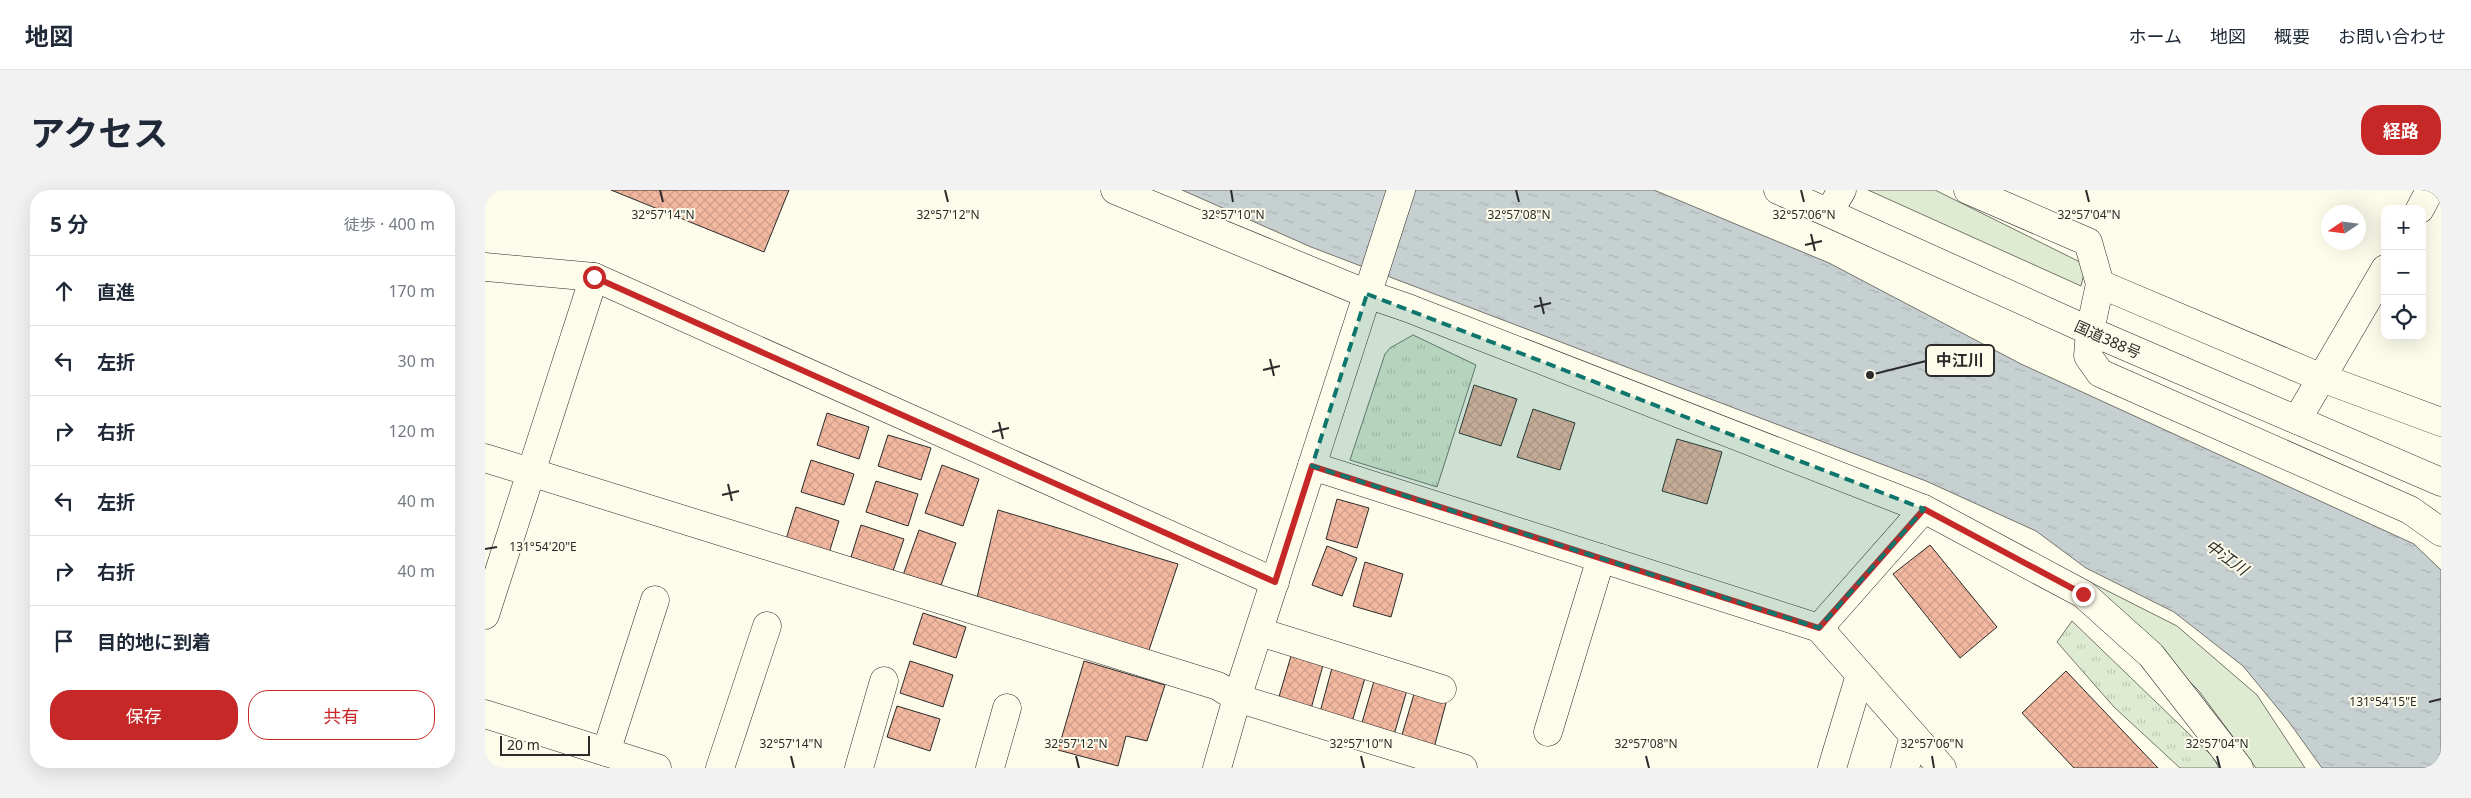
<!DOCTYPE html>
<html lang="ja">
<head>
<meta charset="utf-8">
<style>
  :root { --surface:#fff; --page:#f2f2f3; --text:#1f2937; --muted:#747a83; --line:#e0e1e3; --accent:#c62828 }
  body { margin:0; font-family:"Noto Sans","Noto Sans JP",sans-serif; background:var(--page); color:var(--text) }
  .controls { position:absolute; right:15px; top:15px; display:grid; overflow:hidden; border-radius:10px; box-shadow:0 5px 20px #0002 }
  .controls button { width:45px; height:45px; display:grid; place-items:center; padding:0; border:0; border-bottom:1px solid var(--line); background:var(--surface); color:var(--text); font:25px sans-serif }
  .compass { position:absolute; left:1836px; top:15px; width:45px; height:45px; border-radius:50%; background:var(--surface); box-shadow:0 5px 20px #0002; rotate:257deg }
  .scale { position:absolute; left:15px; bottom:12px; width:90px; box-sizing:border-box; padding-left:5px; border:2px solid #2b2b2b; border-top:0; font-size:14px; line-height:18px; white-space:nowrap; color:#2b2b2b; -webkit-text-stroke:4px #fdfbea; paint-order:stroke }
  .stop { position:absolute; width:15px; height:15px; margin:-11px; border:4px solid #c62828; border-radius:50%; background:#fff }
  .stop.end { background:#c62828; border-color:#fff; box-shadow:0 1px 5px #0008 }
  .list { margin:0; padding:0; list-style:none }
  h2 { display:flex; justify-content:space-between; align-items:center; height:65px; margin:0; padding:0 20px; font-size:21px }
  h2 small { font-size:16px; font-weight:400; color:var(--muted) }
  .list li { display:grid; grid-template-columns:32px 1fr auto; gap:15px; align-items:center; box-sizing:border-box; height:70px; padding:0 20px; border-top:1px solid var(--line) }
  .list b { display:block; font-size:19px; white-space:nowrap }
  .list em { font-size:16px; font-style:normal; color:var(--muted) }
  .actions { display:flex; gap:10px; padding:15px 20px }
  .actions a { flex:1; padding:11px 0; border:1px solid var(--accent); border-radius:20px; text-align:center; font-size:18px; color:var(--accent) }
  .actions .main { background:var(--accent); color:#fff }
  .icon { flex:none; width:28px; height:28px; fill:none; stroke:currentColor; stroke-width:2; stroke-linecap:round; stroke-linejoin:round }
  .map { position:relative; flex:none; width:1956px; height:578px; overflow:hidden; border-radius:20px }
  header { display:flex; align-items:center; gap:30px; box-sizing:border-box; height:70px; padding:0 25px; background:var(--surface); border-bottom:1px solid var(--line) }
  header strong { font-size:24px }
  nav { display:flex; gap:28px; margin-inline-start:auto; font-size:18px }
  .intro { display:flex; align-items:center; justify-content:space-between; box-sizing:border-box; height:120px; padding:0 30px }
  h1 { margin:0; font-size:35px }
  .button { padding:12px 22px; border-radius:20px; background:var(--accent); color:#fff; font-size:18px; font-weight:700 }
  main { display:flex; gap:30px; padding:0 30px }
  aside { flex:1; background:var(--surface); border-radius:20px; box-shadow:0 5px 20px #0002 }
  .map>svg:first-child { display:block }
  .grass { fill:url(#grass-tufts); stroke:#74746e }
  .garden { fill:#deebd1; stroke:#74746e }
  .water { fill:url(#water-ripples); stroke:#74746e }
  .building { fill:url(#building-cross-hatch); stroke:#2b2b2b }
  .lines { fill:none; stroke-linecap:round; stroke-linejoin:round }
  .minor-casing { stroke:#2b2b2b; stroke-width:29 }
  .tertiary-casing { stroke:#2b2b2b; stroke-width:29 }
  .trunk-casing { stroke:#2b2b2b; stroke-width:29 }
  .minor { stroke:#fdfbea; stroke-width:28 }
  .tertiary { stroke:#fdfbea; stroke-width:28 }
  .trunk { stroke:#fdfbea; stroke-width:28 }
  .route { stroke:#c62828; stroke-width:6 }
  .marked { fill:#0f766e; fill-opacity:0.2; stroke:#0f766e; stroke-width:4; stroke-dasharray:10 6; stroke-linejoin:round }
  .ticks { fill:none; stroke:#2b2b2b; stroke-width:2 }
  .labels { text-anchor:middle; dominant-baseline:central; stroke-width:4; stroke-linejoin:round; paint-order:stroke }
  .street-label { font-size:15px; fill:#2b2b2b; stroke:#fdfbea }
  .water-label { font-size:16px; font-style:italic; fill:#2b2b2b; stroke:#fdfbea }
  .ticks-label { font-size:12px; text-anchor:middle; fill:#2b2b2b; stroke:#fdfbea; stroke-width:4; stroke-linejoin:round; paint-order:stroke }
  .leader { fill:none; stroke:#2b2b2b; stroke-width:2 }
  .callout-dot { fill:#2b2b2b; stroke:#fdfbea; stroke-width:2 }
  .callout { fill:#fdfbea; stroke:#2b2b2b; stroke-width:2 }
  .callout-label { font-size:16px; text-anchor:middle; font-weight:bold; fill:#2b2b2b }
</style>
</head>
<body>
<header>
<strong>地図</strong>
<nav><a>ホーム</a><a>地図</a><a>概要</a><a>お問い合わせ</a></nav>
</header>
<div class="intro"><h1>アクセス</h1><a class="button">経路</a></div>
<main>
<aside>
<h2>5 分<small>徒歩 · 400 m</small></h2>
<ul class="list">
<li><svg class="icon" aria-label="ahead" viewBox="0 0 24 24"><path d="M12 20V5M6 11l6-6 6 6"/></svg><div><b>直進</b></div><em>170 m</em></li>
<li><svg class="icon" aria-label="left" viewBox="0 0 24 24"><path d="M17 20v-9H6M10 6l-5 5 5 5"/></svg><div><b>左折</b></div><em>30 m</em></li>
<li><svg class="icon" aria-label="right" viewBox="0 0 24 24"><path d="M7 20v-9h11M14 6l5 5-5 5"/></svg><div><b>右折</b></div><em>120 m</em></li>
<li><svg class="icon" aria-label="left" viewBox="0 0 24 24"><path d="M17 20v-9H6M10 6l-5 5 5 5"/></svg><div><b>左折</b></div><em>40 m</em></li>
<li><svg class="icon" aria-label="right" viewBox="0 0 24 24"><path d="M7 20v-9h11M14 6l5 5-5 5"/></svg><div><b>右折</b></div><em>40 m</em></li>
<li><svg class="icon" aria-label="arrive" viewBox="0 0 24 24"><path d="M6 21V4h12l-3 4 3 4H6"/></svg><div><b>目的地に到着</b></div></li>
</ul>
<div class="actions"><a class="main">保存</a><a>共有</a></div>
</aside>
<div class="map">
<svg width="1956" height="578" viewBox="0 0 1956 578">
  <defs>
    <pattern id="grass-tufts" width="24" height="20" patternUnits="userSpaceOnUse" patternTransform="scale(1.25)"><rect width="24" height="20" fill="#deebd1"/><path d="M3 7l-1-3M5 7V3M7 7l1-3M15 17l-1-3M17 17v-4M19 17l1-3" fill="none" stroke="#bfcab4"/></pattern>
    <pattern id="water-ripples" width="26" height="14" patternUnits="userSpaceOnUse" patternTransform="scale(1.25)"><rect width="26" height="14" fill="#c7d0d0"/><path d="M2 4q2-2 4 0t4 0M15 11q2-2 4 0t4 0" fill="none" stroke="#abb3b3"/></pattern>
    <pattern id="building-cross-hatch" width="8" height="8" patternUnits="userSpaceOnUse" patternTransform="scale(1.25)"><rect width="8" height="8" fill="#f2b8a0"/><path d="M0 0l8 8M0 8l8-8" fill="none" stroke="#d09e8a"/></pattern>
  </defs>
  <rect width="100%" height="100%" fill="#fdfbea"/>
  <!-- grass -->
  <g class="grass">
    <polygon points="928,145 991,175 952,297 865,270 900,164 905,158"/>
    <polygon points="1587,431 1728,567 1734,578 1695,578 1629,517 1572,452"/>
  </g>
  <!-- garden -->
  <g class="garden">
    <polygon points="1383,0 1450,0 1601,75 1596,96"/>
    <polygon points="1601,390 1692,436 1772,505 1820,578 1771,578 1714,501"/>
  </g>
  <!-- water -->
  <polygon class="water" points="697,0 1169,0 1344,73 1536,174 1929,354 1956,380 1956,578 1837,578 1804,532 1758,476 1689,422 1601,378 1551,341 1441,291 826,57"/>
  <!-- building -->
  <g class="building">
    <polygon points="126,0 304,0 279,62"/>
    <polygon points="989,195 1032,209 1016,256 974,243"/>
    <polygon points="1048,219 1090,233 1075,280 1032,267"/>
    <polygon points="342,223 384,237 374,269 332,255"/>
    <polygon points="403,245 446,258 436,290 393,276"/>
    <polygon points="1192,249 1237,262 1222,314 1177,301"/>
    <polygon points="326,270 369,284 359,315 316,302"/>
    <polygon points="457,275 494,289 478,336 440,323"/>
    <polygon points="391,291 433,304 423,336 381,322"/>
    <polygon points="852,309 884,318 872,358 841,349"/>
    <polygon points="311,317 354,331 344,363 301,349"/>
    <polygon points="513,320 693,374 663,463 491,412"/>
    <polygon points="376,335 419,349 408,381 366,367"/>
    <polygon points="434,340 471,353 454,401 417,388"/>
    <polygon points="1445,355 1512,437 1475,468 1408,384"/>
    <polygon points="842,356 872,368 857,406 827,395"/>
    <polygon points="880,372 918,384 906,427 868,416"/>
    <polygon points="438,423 481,437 471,468 428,454"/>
    <polygon points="806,466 838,475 826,519 793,510"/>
    <polygon points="425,471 468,485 458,517 415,503"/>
    <polygon points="599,471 680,495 662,551 641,546 633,576 573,560"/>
    <polygon points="847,478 880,488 867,532 835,522"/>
    <polygon points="1581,481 1673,578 1589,578 1537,523"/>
    <polygon points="889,491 922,500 909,545 876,536"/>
    <polygon points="929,504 961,513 949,558 916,548"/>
    <polygon points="412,516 455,529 445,561 402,547"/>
  </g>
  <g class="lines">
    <defs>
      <g id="minor">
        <polyline points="1483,0 1603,52 1615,94 1605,141 1603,166 1615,183 1925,320 1956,342"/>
        <polyline points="1935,19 1945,0"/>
        <polyline points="1344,22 1357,0"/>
        <polyline points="0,77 109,87 790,392"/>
        <polyline points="1615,94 1837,188 1956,232"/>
        <polyline points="1812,230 1900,79"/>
        <polyline points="0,268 733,496 752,508 978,578"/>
        <polyline points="827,276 1334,438 1457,578"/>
        <polyline points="0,425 109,87"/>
        <polyline points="1334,438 1439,319"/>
        <polyline points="775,442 957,499"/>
        <polyline points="0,524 172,578"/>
        <polyline points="1063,542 1116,368"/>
        <polyline points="121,562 170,410"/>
        <polyline points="235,578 282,436"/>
        <polyline points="374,578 399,491"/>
        <polyline points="505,578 522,518"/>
        <polyline points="1347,578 1375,485"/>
        <polyline points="1420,578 1429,546"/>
      </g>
      <g id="tertiary">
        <polyline points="630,0 882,104 923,118 1439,319 1598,404 1666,465 1754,578"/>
        <polyline points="732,578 752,508 916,0"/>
      </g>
      <polyline id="trunk" points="1293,0 1605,141 1956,292"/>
    </defs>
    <!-- minor casing -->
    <use href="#minor" class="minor-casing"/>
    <!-- tertiary casing -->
    <use href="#tertiary" class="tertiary-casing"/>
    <!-- trunk casing -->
    <use href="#trunk" class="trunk-casing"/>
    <!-- minor -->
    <use href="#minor" class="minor"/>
    <!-- tertiary -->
    <use href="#tertiary" class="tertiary"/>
    <!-- trunk -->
    <use href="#trunk" class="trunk"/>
  </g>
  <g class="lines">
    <!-- route -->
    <polyline class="route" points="109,87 790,392 827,276 1334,438 1439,319 1598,404"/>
  </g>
  <!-- marked area -->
  <path class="marked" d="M882,104L1439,319L1334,438L827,276Z"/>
  <!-- ticks -->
  <path class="ticks" d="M175,0L178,12M460,0L463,12M746,0L748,12M1031,0L1034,12M1316,0L1319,12M1601,0L1604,12M1326,44L1330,61M1320,55L1337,51M1055,107L1059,124M1049,117L1066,113M785,169L789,186M778,180L795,176M514,232L518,249M507,242L524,238M243,294L247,311M237,305L254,301M0,359L12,357M1944,512L1956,509M306,566L309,578M591,566L594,578M876,566L879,578M1161,566L1164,578M1447,566L1449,578M1732,566L1735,578"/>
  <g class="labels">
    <!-- street labels -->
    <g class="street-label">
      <text transform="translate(1623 149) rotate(24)">国道388号</text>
    </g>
    <!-- water labels -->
    <g class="water-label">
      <text transform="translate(1742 367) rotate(36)">中江川</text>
    </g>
  </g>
  <g class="ticks-label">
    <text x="178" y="29">32°57'14"N</text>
    <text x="463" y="29">32°57'12"N</text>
    <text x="748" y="29">32°57'10"N</text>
    <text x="1034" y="29">32°57'08"N</text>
    <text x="1319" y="29">32°57'06"N</text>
    <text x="1604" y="29">32°57'04"N</text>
    <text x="58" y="361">131°54'20"E</text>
    <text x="1898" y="516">131°54'15"E</text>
    <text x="306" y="558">32°57'14"N</text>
    <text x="591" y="558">32°57'12"N</text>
    <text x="876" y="558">32°57'10"N</text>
    <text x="1161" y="558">32°57'08"N</text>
    <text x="1447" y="558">32°57'06"N</text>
    <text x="1732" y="558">32°57'04"N</text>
  </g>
  <!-- callouts -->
  <path class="leader" d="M1385 185L1441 171"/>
  <circle class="callout-dot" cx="1385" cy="185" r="5"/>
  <rect class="callout" x="1441" y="155" width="68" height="31" rx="5"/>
  <g class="callout-label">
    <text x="1475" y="176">中江川</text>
  </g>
</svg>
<div class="controls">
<button>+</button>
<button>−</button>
<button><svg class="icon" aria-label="locate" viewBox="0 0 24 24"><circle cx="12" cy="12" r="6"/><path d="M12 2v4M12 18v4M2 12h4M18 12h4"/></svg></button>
</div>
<svg class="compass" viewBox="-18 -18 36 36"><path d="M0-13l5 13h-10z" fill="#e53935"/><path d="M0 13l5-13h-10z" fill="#747a83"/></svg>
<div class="scale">20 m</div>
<div class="stop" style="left:109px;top:87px"></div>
<div class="stop end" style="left:1598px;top:404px"></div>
</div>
</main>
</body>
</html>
